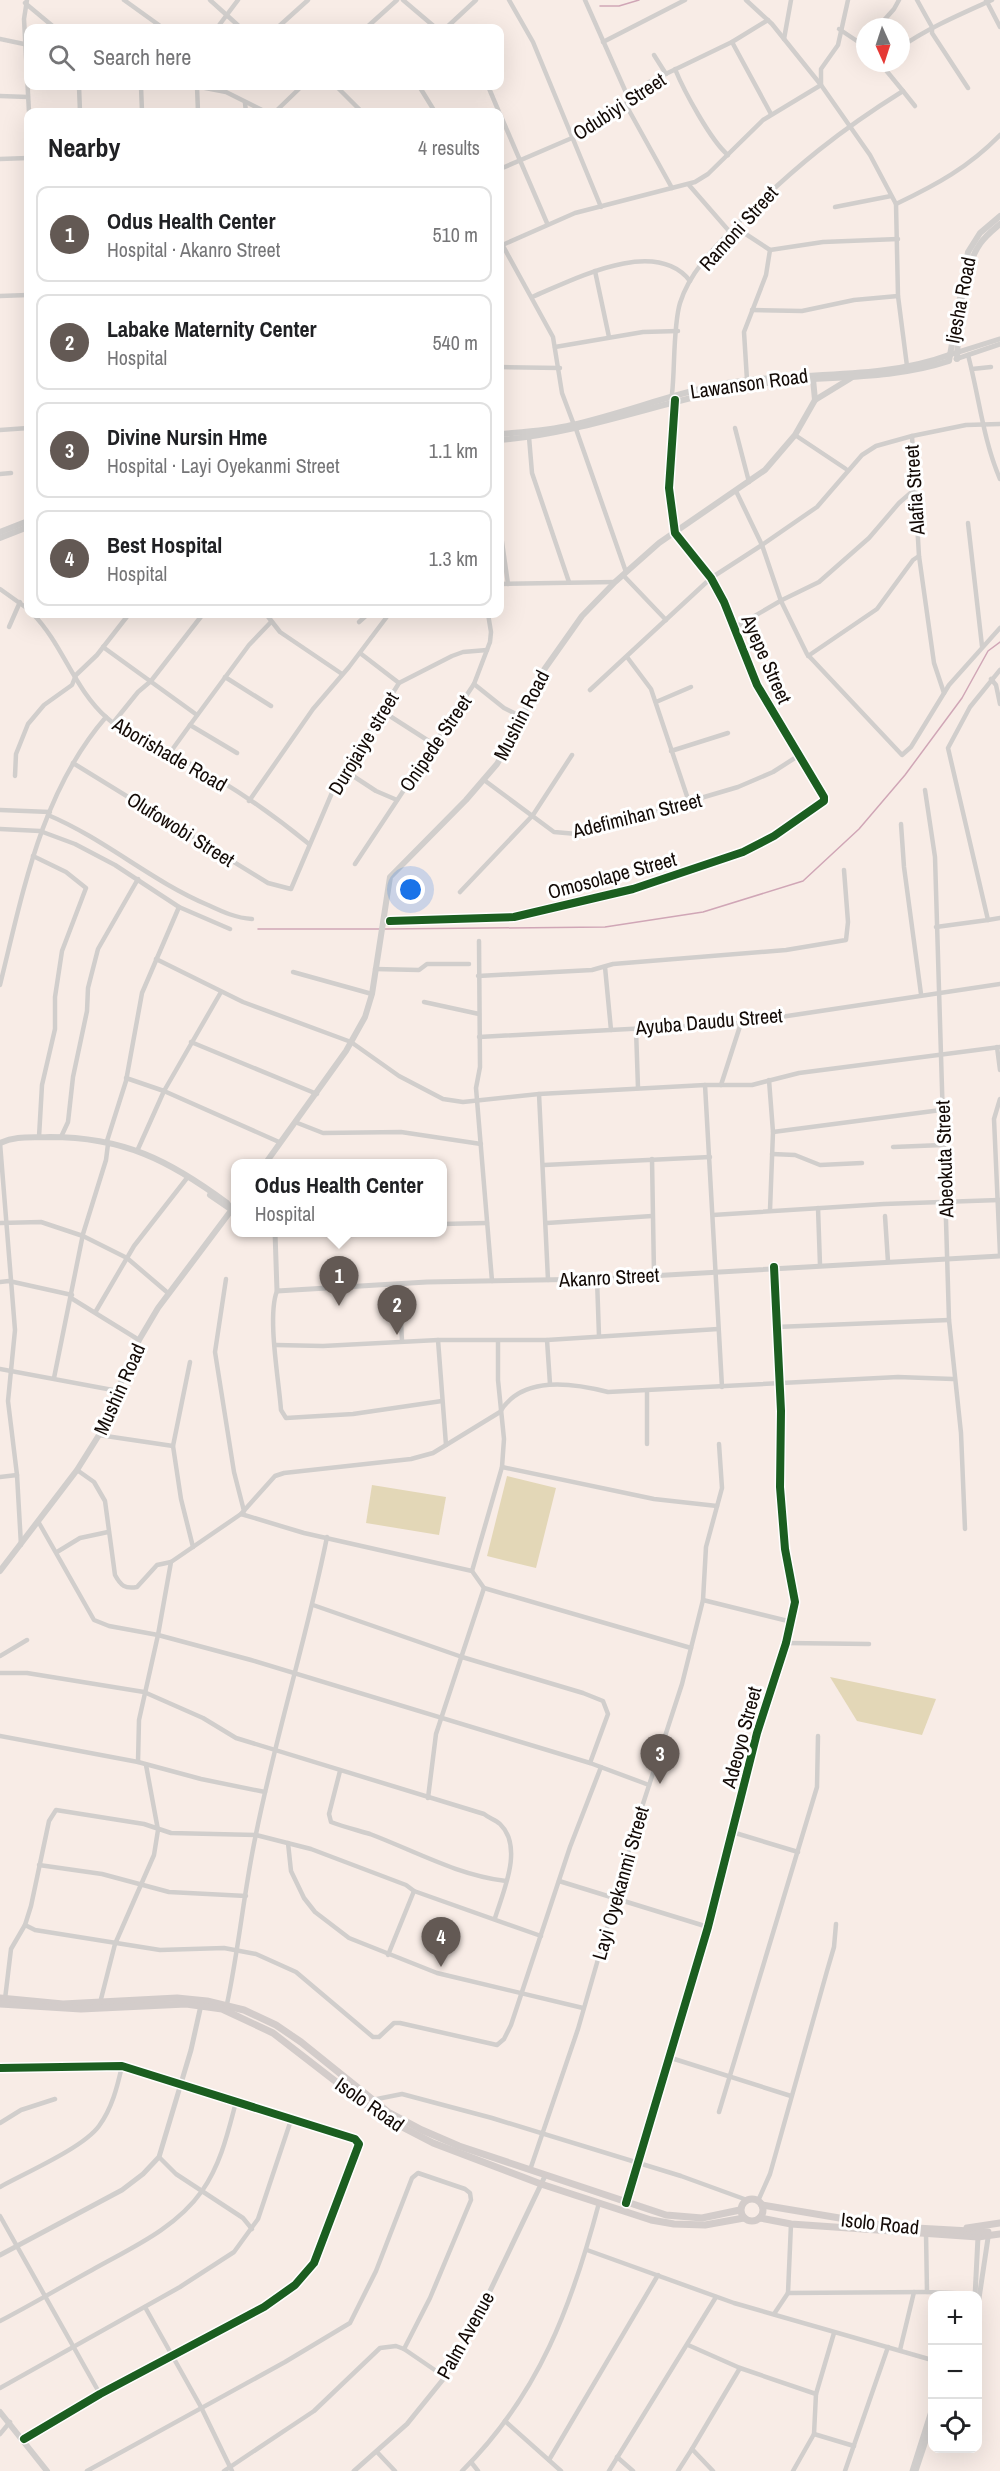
<!DOCTYPE html>
<html lang="en">
<head>
<meta charset="utf-8">
<style>
  :root { --surface:#fff; --page:#f2f2f2; --text:#202124; --muted:#757577; --line:#e0e0e0; --accent:#635954 }
  body { margin:0; font-family:"Archivo Narrow",sans-serif; background:var(--page); color:var(--text) }
  .controls { position:absolute; right:18px; bottom:18px; display:grid; overflow:hidden; border-radius:12px; box-shadow:0 6px 24px #0002 }
  .controls button { width:54px; height:54px; display:grid; place-items:center; padding:0; border:0; border-bottom:2px solid var(--line); background:var(--surface); color:var(--text); font:30px sans-serif }
  .compass { position:absolute; left:856px; top:18px; width:54px; height:54px; border-radius:50%; background:var(--surface); box-shadow:0 6px 24px #0002; rotate:177deg }
  .you { position:absolute; left:411px; top:890px; width:21px; height:21px; margin:-15px; border:4px solid #fff; border-radius:50%; background:#1a73e8; box-shadow:0 0 0 9px #1a73e833 }
  .badge { display:grid; place-items:center; width:39px; height:39px; border-radius:50%; background:var(--accent); color:#fff; font-size:20px; font-weight:700 }
  .pin { position:absolute; translate:-50% -50px; filter:drop-shadow(0 2px 3px #0008) }
  .pin::after { content:''; position:absolute; top:32px; width:21px; height:18px; background:inherit; clip-path:polygon(0 0,100% 0,50% 100%) }
  .popup { position:absolute; left:231px; top:1159px; width:216px; height:78px; box-sizing:border-box; display:grid; place-content:center; border-radius:12px; background:var(--surface); filter:drop-shadow(0 2px 4px #0005); font-size:20px; white-space:nowrap; color:var(--muted) }
  .popup b { font-size:22px; color:var(--text) }
  .popup::after { content:''; position:absolute; left:50%; top:100%; margin-left:-12px; border:12px solid transparent; border-top-color:var(--surface) }
  .list { margin:0; padding:0; list-style:none }
  h2 { display:flex; justify-content:space-between; align-items:center; height:78px; margin:0; padding:0 24px; font-size:26px }
  h2 small { font-size:20px; font-weight:400; color:var(--muted) }
  .list li { display:grid; grid-template-columns:39px 1fr auto; gap:18px; align-items:center; box-sizing:border-box; height:96px; margin:0 12px 12px; padding:0 12px; border:2px solid var(--line); border-radius:12px }
  .list b { display:block; font-size:22px; white-space:nowrap }
  .list p { margin:0; font-size:20px; white-space:nowrap; color:var(--muted) }
  .list em { font-size:20px; font-style:normal; color:var(--muted) }
  .icon { flex:none; width:33px; height:33px; fill:none; stroke:currentColor; stroke-width:2; stroke-linecap:round; stroke-linejoin:round }
  .map { position:relative; flex:none; width:1000px; height:2471px; overflow:hidden }
  .search { position:absolute; background:var(--surface); box-shadow:0 6px 24px #0002; left:24px; top:24px; width:480px; height:66px; display:flex; align-items:center; gap:15px; box-sizing:border-box; padding:0 21px; border-radius:12px; color:var(--muted); font-size:22px }
  .panel { position:absolute; background:var(--surface); box-shadow:0 6px 24px #0002; left:24px; top:108px; width:480px; height:510px; border-radius:12px }
  .map>svg:first-child { display:block }
  .green { fill:#e3d7b7 }
  .lines { fill:none; stroke-linecap:round; stroke-linejoin:round }
  .stream { stroke:#d0a6b6; stroke-width:1.5 }
  .minor { stroke:#d1cecc; stroke-width:4.5 }
  .tertiary { stroke:#d1cecc; stroke-width:5 }
  .secondary { stroke:#d1cecc; stroke-width:6 }
  .primary { stroke:#d3ccca; stroke-width:7 }
  .cycleway-casing { stroke:#fff; stroke-width:11 }
  .cycleway { stroke:#1b5e20; stroke-width:8 }
  .labels { text-anchor:middle; dominant-baseline:central; stroke-width:6; stroke-linejoin:round; paint-order:stroke }
  .street-label { font-size:20px; fill:#130a06; stroke:#fff }
</style>
</head>
<body>
<div class="map">
<svg width="1000" height="2471" viewBox="0 0 1000 2471">
  <rect width="100%" height="100%" fill="#f8ece6"/>
  <!-- green -->
  <g class="green">
    <polygon points="507,1476 556,1488 536,1568 487,1556"/>
    <polygon points="372,1485 446,1497 439,1535 366,1523"/>
    <polygon points="830,1677 936,1699 922,1735 857,1721"/>
  </g>
  <g class="lines">
    <!-- stream -->
    <g class="stream">
      <polyline points="600,6 619,6 639,0"/>
      <polyline points="258,929 380,929"/>
      <polyline points="385,929 605,927 703,912 803,881 859,829 905,775 962,698 988,651 1000,642"/>
    </g>
    <!-- minor -->
    <g class="minor">
      <polyline points="27,0 24,19 29,112"/>
      <polyline points="124,0 163,28"/>
      <polyline points="210,0 241,28"/>
      <polyline points="403,0 436,28"/>
      <polyline points="509,0 533,42 601,207"/>
      <polyline points="585,0 628,97"/>
      <polyline points="746,0 772,24 821,85 870,155 896,204 898,296 907,366"/>
      <polyline points="917,0 932,27 932,33 968,88"/>
      <polyline points="986,0 1000,27"/>
      <polyline points="25,3 55,28"/>
      <polyline points="878,27 894,9 899,0"/>
      <polyline points="217,28 238,0"/>
      <polyline points="277,28 308,0"/>
      <polyline points="366,28 397,0"/>
      <polyline points="446,28 476,0"/>
      <polyline points="839,29 860,43 865,39"/>
      <polyline points="0,39 24,44"/>
      <polyline points="784,39 791,0"/>
      <polyline points="603,42 685,0"/>
      <polyline points="732,42 771,114"/>
      <path d="M901,47C928,28 961,14 992,0"/>
      <polyline points="654,55 666,74"/>
      <path d="M675,69C684,91 711,141 728,155"/>
      <polyline points="79,86 80,112"/>
      <polyline points="141,86 142,112"/>
      <polyline points="195,86 226,92 266,112"/>
      <polyline points="197,86 198,112"/>
      <polyline points="336,86 362,112"/>
      <polyline points="419,86 435,112"/>
      <polyline points="488,86 499,112"/>
      <polyline points="903,91 915,106"/>
      <polyline points="0,96 28,97"/>
      <polyline points="245,103 246,112"/>
      <polyline points="626,105 672,188"/>
      <polyline points="275,112 302,86"/>
      <polyline points="500,114 547,223"/>
      <polyline points="0,159 28,158"/>
      <polyline points="500,169 572,138 626,105 628,97 649,82 732,42 768,20"/>
      <polyline points="689,185 729,231"/>
      <path d="M896,204C936,185 969,167 1000,135"/>
      <polyline points="835,207 891,196"/>
      <polyline points="735,227 770,250 766,275 744,332 747,380"/>
      <polyline points="500,246 575,213 695,182 708,174 763,120 821,85 821,69 838,45 848,0"/>
      <polyline points="503,246 553,337 562,393 574,425"/>
      <polyline points="770,250 823,242 898,239"/>
      <polyline points="595,271 609,337"/>
      <polyline points="0,296 28,295"/>
      <path d="M532,297C573,280 655,236 690,281"/>
      <polyline points="752,310 802,311 854,300 898,296"/>
      <polyline points="555,347 643,332 678,331"/>
      <path d="M968,355C979,396 983,440 1000,479"/>
      <polyline points="500,367 560,368"/>
      <polyline points="972,369 991,367"/>
      <path d="M672,394C675,369 673,326 680,303C690,270 719,243 742,219C796,166 839,131 903,91L880,63"/>
      <polyline points="735,428 749,482"/>
      <polyline points="576,429 626,572"/>
      <polyline points="0,430 28,428"/>
      <polyline points="795,435 846,469"/>
      <polyline points="912,436 966,425 1000,424"/>
      <polyline points="529,437 532,473 569,582"/>
      <polyline points="0,474 11,473"/>
      <polyline points="736,491 762,545 817,507 862,455 876,446 912,436 919,556 934,663 944,693"/>
      <polyline points="968,523 982,646"/>
      <polyline points="500,528 508,584"/>
      <polyline points="623,575 666,620"/>
      <polyline points="500,584 615,582"/>
      <polyline points="0,589 28,609"/>
      <path d="M33,614C63,645 74,689 107,718C127,736 155,747 179,758C225,781 270,812 309,844"/>
      <polyline points="266,614 280,632 342,674"/>
      <polyline points="359,622 368,614"/>
      <polyline points="9,627 20,602"/>
      <polyline points="734,628 782,600 819,582 869,538 899,503 914,490"/>
      <polyline points="103,647 197,715"/>
      <polyline points="360,653 399,683"/>
      <polyline points="808,656 877,609 913,560 919,556"/>
      <polyline points="627,657 651,689 689,802"/>
      <polyline points="225,677 271,706"/>
      <polyline points="991,679 996,685 1000,704"/>
      <polyline points="474,684 504,708 522,717"/>
      <polyline points="590,690 711,578 762,545 781,601 807,654 902,755 911,747 949,685 1000,628"/>
      <polyline points="656,702 691,687"/>
      <polyline points="382,711 435,745"/>
      <polyline points="113,723 138,692 151,681 203,614"/>
      <polyline points="671,751 728,733"/>
      <polyline points="237,753 190,725 249,645 271,622"/>
      <polyline points="169,754 190,725"/>
      <polyline points="73,763 268,883 291,889 334,788 399,683 452,656 463,652 487,650"/>
      <polyline points="344,770 376,791 397,800"/>
      <polyline points="15,776 16,754 28,724 44,705 72,685 76,675 97,655 129,614"/>
      <polyline points="484,780 554,832 577,834 610,821 657,811 738,787 773,772 798,756"/>
      <polyline points="925,790 935,857 949,1320 961,1433 965,1529"/>
      <polyline points="249,801 313,709 349,667 389,614"/>
      <polyline points="0,810 50,812"/>
      <path d="M48,815C105,839 151,881 208,905C223,912 236,918 252,919"/>
      <polyline points="901,824 904,867 921,994"/>
      <polyline points="0,829 40,831 75,844 115,865 179,907 230,929"/>
      <polyline points="33,856 66,872 86,888 62,951 55,997 55,1029 42,1085 39,1137"/>
      <polyline points="355,864 474,684 490,642 491,632 488,614"/>
      <polyline points="460,892 533,815 572,755"/>
      <polyline points="988,920 1000,918"/>
      <polyline points="390,921 514,917 633,889 743,852 774,836 824,801 824,797 757,685 724,602 711,578 675,533 669,488 675,401"/>
      <polyline points="936,927 988,920 948,748 970,707 1000,670"/>
      <polyline points="479,941 480,1067 476,1088 492,1281"/>
      <polyline points="156,959 243,1002 351,1042 399,1076 443,1099 463,1102 539,1094 705,1085 722,1387"/>
      <polyline points="605,967 611,1030"/>
      <polyline points="375,969 419,970 427,964 469,964"/>
      <polyline points="293,972 372,994"/>
      <polyline points="478,976 592,970 613,964 786,950 846,940 848,922 844,870"/>
      <path d="M0,985C23,892 41,792 106,717"/>
      <polyline points="221,992 164,1091 279,1142"/>
      <polyline points="424,1002 479,1014"/>
      <polyline points="636,1029 638,1088"/>
      <polyline points="479,1037 741,1023 1000,984"/>
      <polyline points="191,1042 317,1094"/>
      <polyline points="997,1047 1000,1070"/>
      <polyline points="126,1078 164,1091 138,1149"/>
      <polyline points="769,1080 773,1132 770,1210"/>
      <polyline points="705,1085 752,1085 799,1073 1000,1047"/>
      <polyline points="721,1085 741,1023"/>
      <polyline points="539,1094 548,1280"/>
      <polyline points="1000,1099 994,1119 1000,1254"/>
      <polyline points="295,1122 323,1133 401,1132 481,1144"/>
      <polyline points="773,1132 941,1110"/>
      <polyline points="61,1137 68,1122 73,1077 87,1011 88,988 98,949 138,879"/>
      <polyline points="107,1141 126,1081 142,993 179,907"/>
      <polyline points="0,1143 15,1330 8,1401 17,1475 21,1545"/>
      <polyline points="893,1147 943,1145"/>
      <polyline points="772,1154 795,1155 820,1165 862,1163"/>
      <polyline points="652,1159 654,1274"/>
      <polyline points="544,1165 710,1157"/>
      <polyline points="818,1208 820,1265"/>
      <polyline points="713,1215 884,1204 999,1200"/>
      <polyline points="885,1216 888,1262"/>
      <polyline points="0,1223 41,1222 83,1236 127,1258 168,1293"/>
      <polyline points="547,1223 652,1216"/>
      <polyline points="442,1224 487,1223"/>
      <polyline points="275,1234 319,1232"/>
      <polyline points="226,1279 215,1352 234,1472 244,1511"/>
      <polyline points="597,1279 599,1336"/>
      <polyline points="0,1282 9,1281 72,1295"/>
      <polyline points="399,1284 402,1341"/>
      <path d="M277,1291C267,1316 279,1381 281,1410L286,1418L353,1414L442,1401"/>
      <polyline points="71,1298 139,1340"/>
      <polyline points="96,1311 134,1246 187,1178"/>
      <polyline points="776,1327 949,1320"/>
      <polyline points="438,1340 446,1445"/>
      <polyline points="547,1340 550,1384"/>
      <polyline points="276,1345 323,1346 438,1340 547,1340 718,1329"/>
      <polyline points="190,1362 173,1446 181,1499 193,1547"/>
      <polyline points="0,1369 118,1391"/>
      <polyline points="54,1378 83,1234 106,1160 108,1144"/>
      <polyline points="647,1392 647,1444"/>
      <polyline points="99,1435 173,1446"/>
      <polyline points="502,1467 654,1499 717,1506"/>
      <path d="M77,1470L94,1482L105,1501L115,1575C121,1586 125,1589 137,1587L157,1565L171,1562"/>
      <polyline points="0,1477 17,1475"/>
      <path d="M241,1514L275,1476L284,1473L411,1459L433,1453L500,1412C522,1375 573,1383 608,1392L898,1377L953,1379"/>
      <polyline points="39,1523 94,1620 109,1626 158,1635 251,1660 590,1763 649,1785"/>
      <polyline points="57,1552 80,1538 108,1532"/>
      <polyline points="472,1571 502,1467 504,1439 498,1380 498,1341"/>
      <polyline points="703,1600 792,1622"/>
      <polyline points="313,1605 462,1657 583,1693 603,1701 608,1714 590,1763"/>
      <polyline points="786,1643 869,1644"/>
      <polyline points="0,1656 27,1640"/>
      <path d="M0,1673H27L144,1692L203,1718L236,1738L484,1814C489,1818 496,1820 500,1824C524,1847 503,1892 495,1918"/>
      <polyline points="0,1736 138,1762 201,1779 265,1792"/>
      <polyline points="138,1762 139,1720 158,1635 171,1562 241,1514 304,1533 472,1571 484,1588 691,1648"/>
      <path d="M340,1771L329,1814L331,1822C344,1827 357,1830 370,1834C415,1851 457,1875 506,1881"/>
      <polyline points="428,1798 436,1734 484,1588"/>
      <polyline points="732,1832 798,1852"/>
      <polyline points="288,1843 291,1871 304,1898 315,1912 349,1938 437,1973 583,2008"/>
      <polyline points="39,1865 102,1874 169,1892 246,1896"/>
      <polyline points="559,1881 708,1927"/>
      <polyline points="25,1925 35,1930 160,1950 224,1948 256,1954 296,1972 373,2037 379,2037 394,2023 400,2023 497,2045 504,2039 511,2025 570,1847 601,1767"/>
      <polyline points="388,1955 414,1891"/>
      <polyline points="5,1999 11,1949 25,1925 31,1906 49,1821 56,1810 144,1824 171,1833 256,1835 311,1849 406,1885 414,1891 541,1936"/>
      <polyline points="100,2003 115,1944 154,1855 158,1830 146,1765"/>
      <path d="M227,2004C239,1948 244,1890 256,1834C276,1734 307,1637 327,1537"/>
      <polyline points="668,2057 791,2096"/>
      <polyline points="0,2068 122,2066 355,2139 359,2144 314,2263 295,2285 264,2307 100,2394 24,2439"/>
      <polyline points="372,2100 402,2094 492,2118 681,2176 747,2200"/>
      <polyline points="719,2112 817,1787 818,1736"/>
      <polyline points="0,2123 21,2110 55,2099"/>
      <polyline points="159,2157 176,2174 243,2218 252,2229"/>
      <polyline points="530,2170 578,2029 640,1813 682,1684 703,1600 706,1547 722,1488 719,1444"/>
      <path d="M0,2187C25,2173 83,2148 99,2126C112,2108 117,2088 122,2066"/>
      <polyline points="758,2201 770,2174 827,1971 834,1947 836,1924"/>
      <polyline points="626,2203 708,1927 757,1733 786,1643 795,1602 785,1549 780,1487 781,1411 774,1268"/>
      <polyline points="0,2216 100,2394"/>
      <polyline points="791,2224 788,2293 927,2292"/>
      <polyline points="926,2233 927,2292 975,2294"/>
      <polyline points="587,2250 734,2303 932,2360"/>
      <polyline points="145,2307 201,2407 232,2471"/>
      <polyline points="774,2314 788,2293"/>
      <path d="M0,2321C31,2305 61,2287 92,2270C131,2248 175,2229 202,2191C221,2164 228,2132 236,2102"/>
      <polyline points="688,2345 740,2368"/>
      <polyline points="900,2350 914,2292"/>
      <polyline points="0,2388 180,2287 234,2252 258,2219 292,2117"/>
      <polyline points="816,2394 834,2333"/>
      <polyline points="505,2421 561,2471"/>
      <polyline points="0,2434 10,2422"/>
      <polyline points="692,2449 740,2368 816,2394 814,2434"/>
      <polyline points="377,2452 395,2471"/>
      <polyline points="617,2457 633,2471"/>
      <polyline points="549,2460 658,2275"/>
      <polyline points="471,2462 478,2471"/>
      <polyline points="87,2471 285,2362 350,2323 376,2271 412,2178 418,2173 465,2189 470,2193 471,2200 430,2298 404,2349"/>
      <polyline points="224,2471 314,2411 380,2348 396,2346 404,2349 445,2377"/>
      <path d="M462,2471C539,2395 572,2305 599,2203"/>
      <polyline points="609,2471 716,2297"/>
      <polyline points="678,2471 692,2449 713,2471"/>
      <polyline points="793,2471 814,2434 854,2446"/>
      <polyline points="845,2471 888,2347"/>
    </g>
    <!-- tertiary -->
    <g class="tertiary">
      <polyline points="949,355 1000,339"/>
      <polyline points="956,359 1000,344"/>
      <polyline points="275,1232 277,1291 427,1282 597,1279 1000,1256"/>
      <polyline points="0,2255 122,2190 143,2174 159,2157 191,2050 201,2005"/>
      <polyline points="975,2296 978,2237"/>
      <polyline points="978,2305 988,2238"/>
      <polyline points="354,2471 407,2424 445,2377 479,2314 545,2176"/>
      <polyline points="912,2471 932,2408"/>
      <polyline points="916,2471 932,2423"/>
    </g>
    <!-- secondary -->
    <g class="secondary">
      <path d="M957,359C958,328 962,269 980,244C985,236 993,230 1000,224"/>
      <polyline points="815,400 851,378"/>
      <path d="M500,434C524,432 548,431 572,425C625,413 673,393 727,383C799,371 879,381 949,355"/>
      <path d="M500,440C584,433 662,401 745,386C812,374 883,383 949,361L968,252L980,233L1000,216"/>
      <polyline points="0,532 28,521"/>
      <polyline points="0,538 28,527"/>
      <path d="M0,1143C16,1135 33,1138 50,1137C123,1137 169,1160 227,1203L232,1210"/>
      <polyline points="265,1164 346,1051 365,1017 372,994 390,877 466,800 497,764 514,735 541,674 582,616 615,582 659,543 765,470 795,435 815,400 813,379"/>
      <polyline points="210,1195 232,1210"/>
      <polyline points="0,1571 77,1470 99,1435 139,1340 158,1308 236,1204"/>
      <polyline points="0,2412 47,2471"/>
    </g>
    <!-- primary -->
    <g class="primary">
      <polyline points="0,1998 63,2004 177,1998 207,2001 244,2010 276,2025 301,2042 388,2112 422,2130 459,2146 666,2215 702,2218 740,2210"/>
      <polyline points="0,2004 81,2009 186,2004 222,2009 273,2033 379,2115 433,2143 541,2184 651,2220 674,2224 705,2225 744,2218"/>
      <circle cx="752" cy="2210" r="11"/>
      <polyline points="762,2205 887,2226"/>
      <polyline points="760,2218 791,2224 978,2237 1000,2234"/>
      <polyline points="898,2227 988,2232"/>
      <polyline points="967,2228 1000,2223"/>
    </g>
    <defs>
      <g id="cycleway">
        <polyline points="390,921 514,917 633,889 743,852 774,836 824,801 824,797 757,685 724,602 711,578 675,533 669,488 675,400"/>
        <polyline points="0,2068 122,2066 355,2139 359,2144 314,2263 295,2285 264,2307 100,2394 24,2439"/>
        <polyline points="626,2203 708,1927 757,1733 786,1643 795,1602 785,1549 780,1487 781,1411 774,1267"/>
      </g>
    </defs>
    <!-- cycleway casing -->
    <use href="#cycleway" class="cycleway-casing"/>
    <!-- cycleway -->
    <use href="#cycleway" class="cycleway"/>
  </g>
  <g class="labels">
    <!-- street labels -->
    <g class="street-label">
      <text transform="translate(619 106) rotate(-33)">Odubiyi Street</text>
      <text transform="translate(738 228) rotate(-48)">Ramoni Street</text>
      <text transform="translate(960 300) rotate(-79)">Ijesha Road</text>
      <text transform="translate(749 383) rotate(-8)">Lawanson Road</text>
      <text transform="translate(914 490) rotate(-94)">Alafia Street</text>
      <text transform="translate(767 659) rotate(66)">Ayepe Street</text>
      <text transform="translate(521 715) rotate(-63)">Mushin Road</text>
      <text transform="translate(363 743) rotate(-59)">Durojaiye street</text>
      <text transform="translate(435 743) rotate(-56)">Onipede Street</text>
      <text transform="translate(170 754) rotate(30)">Aborishade Road</text>
      <text transform="translate(637 815) rotate(-14)">Adefimihan Street</text>
      <text transform="translate(181 829) rotate(32)">Olufowobi Street</text>
      <text transform="translate(612 875) rotate(-15)">Omosolape Street</text>
      <text transform="translate(709 1021) rotate(-5)">Ayuba Daudu Street</text>
      <text transform="translate(944 1159) rotate(-92)">Abeokuta Street</text>
      <text transform="translate(609 1277) rotate(-3)">Akanro Street</text>
      <text transform="translate(119 1389) rotate(-66)">Mushin Road</text>
      <text transform="translate(741 1737) rotate(-75)">Adeoyo Street</text>
      <text transform="translate(620 1883) rotate(-74)">Layi Oyekanmi Street</text>
      <text transform="translate(370 2104) rotate(35)">Isolo Road</text>
      <text transform="translate(880 2223) rotate(6)">Isolo Road</text>
      <text transform="translate(465 2335) rotate(-61)">Palm Avenue</text>
    </g>
  </g>
</svg>
<div class="controls">
<button>+</button>
<button>−</button>
<button><svg class="icon" aria-label="locate" viewBox="0 0 24 24"><circle cx="12" cy="12" r="6"/><path d="M12 2v4M12 18v4M2 12h4M18 12h4"/></svg></button>
</div>
<svg class="compass" viewBox="-18 -18 36 36"><path d="M0-13l5 13h-10z" fill="#e53935"/><path d="M0 13l5-13h-10z" fill="#757577"/></svg>
<div class="you"></div>
<div class="pin badge" style="left:339px;top:1306px">1</div>
<div class="popup"><b>Odus Health Center</b>Hospital</div>
<div class="pin badge" style="left:397px;top:1335px">2</div>
<div class="pin badge" style="left:660px;top:1784px">3</div>
<div class="pin badge" style="left:441px;top:1967px">4</div>
<div class="search"><svg class="icon" aria-label="search" viewBox="0 0 24 24"><circle cx="10" cy="10" r="6"/><path d="M15 15l6 6"/></svg>Search here</div>
<section class="panel">
<h2>Nearby<small>4 results</small></h2>
<ul class="list">
<li><span class="badge">1</span><div><b>Odus Health Center</b><p>Hospital · Akanro Street</p></div><em>510 m</em></li>
<li><span class="badge">2</span><div><b>Labake Maternity Center</b><p>Hospital</p></div><em>540 m</em></li>
<li><span class="badge">3</span><div><b>Divine Nursin Hme</b><p>Hospital · Layi Oyekanmi Street</p></div><em>1.1 km</em></li>
<li><span class="badge">4</span><div><b>Best Hospital</b><p>Hospital</p></div><em>1.3 km</em></li>
</ul>
</section>
</div>
</body>
</html>
